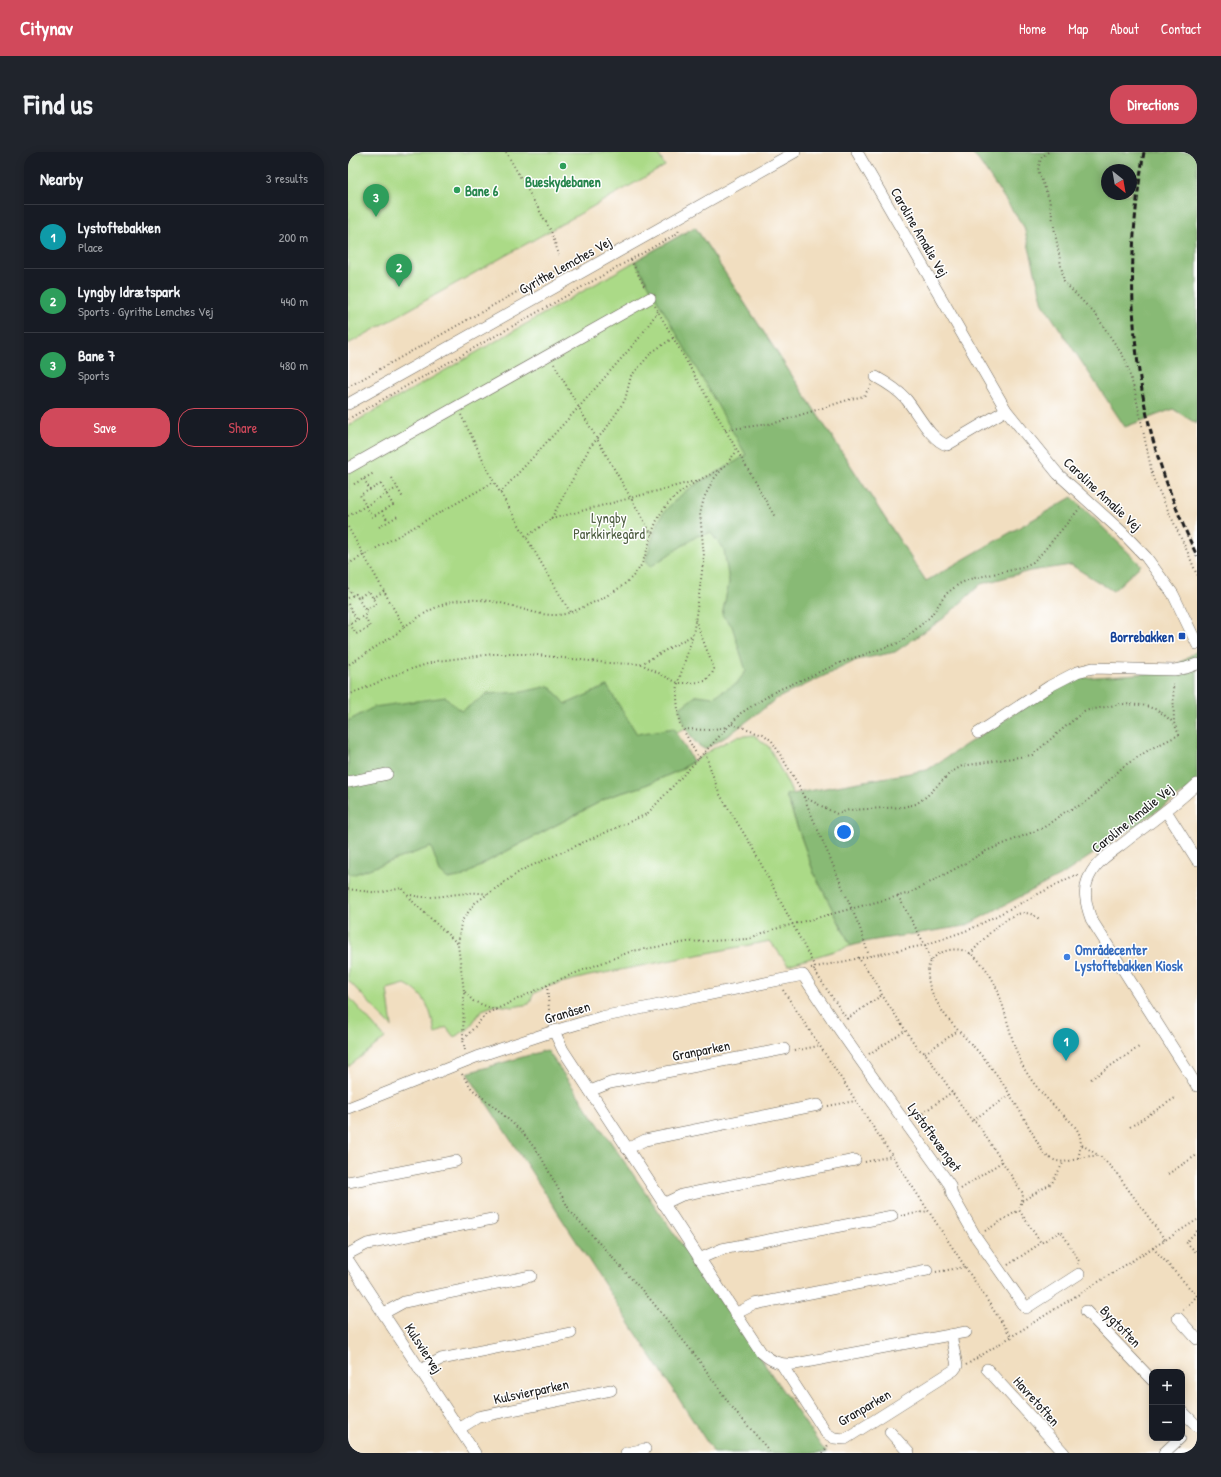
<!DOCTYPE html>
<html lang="en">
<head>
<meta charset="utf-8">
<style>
  :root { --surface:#171b24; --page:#20242c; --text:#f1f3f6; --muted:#9ea1a6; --line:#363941; --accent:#d1495b }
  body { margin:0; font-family:"Patrick Hand",sans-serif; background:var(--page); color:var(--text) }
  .controls { position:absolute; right:12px; bottom:12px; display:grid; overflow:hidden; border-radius:8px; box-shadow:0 2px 10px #0003 }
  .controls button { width:36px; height:36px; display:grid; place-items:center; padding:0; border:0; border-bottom:1px solid var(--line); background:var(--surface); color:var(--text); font:20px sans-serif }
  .compass { position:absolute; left:753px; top:12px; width:36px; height:36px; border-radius:50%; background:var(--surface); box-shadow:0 2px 10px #0003; rotate:149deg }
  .you { position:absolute; left:496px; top:680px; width:14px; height:14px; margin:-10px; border:3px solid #fff; border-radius:50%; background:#1a73e8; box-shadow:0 0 0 6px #1a73e833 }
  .badge { display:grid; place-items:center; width:26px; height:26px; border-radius:50%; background:var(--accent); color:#fff; font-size:13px; font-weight:700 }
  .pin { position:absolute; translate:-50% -33px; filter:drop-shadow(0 1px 2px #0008) }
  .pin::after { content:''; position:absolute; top:21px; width:14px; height:12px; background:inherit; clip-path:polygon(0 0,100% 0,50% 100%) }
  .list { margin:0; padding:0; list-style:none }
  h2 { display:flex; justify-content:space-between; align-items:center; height:52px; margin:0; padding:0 16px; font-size:17px }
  h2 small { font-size:13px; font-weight:400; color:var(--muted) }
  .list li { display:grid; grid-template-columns:26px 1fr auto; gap:12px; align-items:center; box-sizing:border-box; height:64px; padding:0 16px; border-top:1px solid var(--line) }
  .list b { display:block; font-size:15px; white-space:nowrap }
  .list p { margin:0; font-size:13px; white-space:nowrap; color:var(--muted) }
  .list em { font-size:13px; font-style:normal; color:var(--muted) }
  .actions { display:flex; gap:8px; padding:12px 16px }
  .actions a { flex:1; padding:9px 0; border:1px solid var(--accent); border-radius:16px; text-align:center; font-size:14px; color:var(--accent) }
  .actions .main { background:var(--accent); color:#fff }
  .map { position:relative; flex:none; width:849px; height:1301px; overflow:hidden; border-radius:16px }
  header { display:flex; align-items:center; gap:24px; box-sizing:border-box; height:56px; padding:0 20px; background:var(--accent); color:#fff }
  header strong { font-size:19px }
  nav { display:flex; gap:22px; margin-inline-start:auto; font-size:14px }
  .intro { display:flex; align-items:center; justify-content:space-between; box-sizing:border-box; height:96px; padding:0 24px }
  h1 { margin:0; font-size:28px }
  .button { padding:10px 18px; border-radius:16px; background:var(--accent); color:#fff; font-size:14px; font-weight:700 }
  main { display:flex; gap:24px; padding:0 24px }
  aside { flex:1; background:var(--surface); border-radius:16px; box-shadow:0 2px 10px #0003 }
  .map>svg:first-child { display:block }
  .green { fill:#abda87; stroke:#647b52 }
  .forest { fill:#88ba74; stroke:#526b48; fill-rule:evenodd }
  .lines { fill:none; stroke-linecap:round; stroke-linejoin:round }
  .minor-casing { stroke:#676055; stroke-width:12 }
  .path { stroke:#676055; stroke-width:2; stroke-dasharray:1 3; stroke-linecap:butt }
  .minor { stroke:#fff; stroke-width:11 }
  .rail { stroke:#1c1c1c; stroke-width:3; stroke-dasharray:6 3; stroke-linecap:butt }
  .leisure-dot { fill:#2e9e5b; stroke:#fff; stroke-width:1.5 }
  .transit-dot { fill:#1a4fb4; stroke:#fff; stroke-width:1.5 }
  .shop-dot { fill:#3f7fe0; stroke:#fff; stroke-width:1.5 }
  .labels { text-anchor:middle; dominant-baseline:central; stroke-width:3; stroke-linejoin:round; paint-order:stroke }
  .leisure-label { font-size:14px; font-weight:bold; fill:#27864d; stroke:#fff }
  .street-label { font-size:14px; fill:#1c1c1c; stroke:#fff }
  .park-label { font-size:14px; fill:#4e5e41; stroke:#fff }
  .transit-label { font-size:14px; font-weight:bold; fill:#164399; stroke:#fff; text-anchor:end }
  .shop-label { font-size:14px; font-weight:bold; fill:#366cbe; stroke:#fff; text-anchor:start }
</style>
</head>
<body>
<header>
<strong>Citynav</strong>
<nav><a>Home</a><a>Map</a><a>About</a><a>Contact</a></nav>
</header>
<div class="intro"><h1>Find us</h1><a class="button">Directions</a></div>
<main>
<aside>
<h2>Nearby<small>3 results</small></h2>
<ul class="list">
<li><span class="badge" style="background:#0f9aa8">1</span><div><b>Lystoftebakken</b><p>Place</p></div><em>200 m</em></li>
<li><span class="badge" style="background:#2e9e5b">2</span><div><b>Lyngby Idrætspark</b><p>Sports · Gyrithe Lemches Vej</p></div><em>440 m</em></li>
<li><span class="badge" style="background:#2e9e5b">3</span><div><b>Bane 7</b><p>Sports</p></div><em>480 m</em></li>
</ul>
<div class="actions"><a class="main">Save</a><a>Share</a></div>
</aside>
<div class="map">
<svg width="849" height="1301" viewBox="0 0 849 1301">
  <rect width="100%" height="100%" fill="#fff"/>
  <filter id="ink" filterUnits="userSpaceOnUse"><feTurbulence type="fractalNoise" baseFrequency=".025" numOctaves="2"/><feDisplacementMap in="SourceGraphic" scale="8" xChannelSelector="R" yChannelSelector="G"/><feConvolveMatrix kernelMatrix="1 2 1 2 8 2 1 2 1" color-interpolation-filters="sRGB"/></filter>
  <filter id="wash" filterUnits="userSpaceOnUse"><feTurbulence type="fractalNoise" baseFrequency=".012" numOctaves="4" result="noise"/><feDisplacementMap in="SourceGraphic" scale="16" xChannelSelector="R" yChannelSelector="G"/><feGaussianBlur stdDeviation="0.9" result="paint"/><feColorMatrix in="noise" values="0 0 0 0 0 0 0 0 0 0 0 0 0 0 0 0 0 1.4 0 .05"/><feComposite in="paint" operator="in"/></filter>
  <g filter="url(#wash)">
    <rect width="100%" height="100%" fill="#f1dec0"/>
    <!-- green -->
    <g class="green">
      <polygon points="0,0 309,0 317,14 0,192"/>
      <path d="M347,75L578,429L365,563L285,601L116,724L140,709L263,644L293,635L332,618L366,596L388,585L406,583L421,595L445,642L438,643L466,721L503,794L440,813L422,789L241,824L204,833L186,841L181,852L165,855L148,853L134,858L120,877L106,885L98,875L87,882C83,859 79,843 57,832L39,837L44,875L0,828V274Z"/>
      <polygon points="0,844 37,886 0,915"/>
    </g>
    <!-- forest -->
    <g class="forest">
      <path d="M622,0H849V272L825,257L777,275L695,152L676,75L631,9ZM759,18H783V42H759Z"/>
      <path d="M347,75L578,429L724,345L793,413L765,439L723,413L682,419L633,432L596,466L547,500L509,508L428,547L381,583L357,597C343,592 335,569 332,556L349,543L365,545L388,532L398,519L384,474L374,463L381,430L376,398L363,381L349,384L302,415L298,408C302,395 308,370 317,359C338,333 370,322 398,303L287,109Z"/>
      <polygon points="849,499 849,632 717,721 617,774 521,789 503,794 466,721 438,643 579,618 719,527 818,520"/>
      <polygon points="201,534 218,552 259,534 289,582 326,576 345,609 332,618 293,635 263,644 140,709 116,724 100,727 92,720 83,695 4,723 0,720 0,569 26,555 98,545 106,553 114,559 139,542 174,540"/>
      <polygon points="199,898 473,1294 479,1301 366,1301 119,921"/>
    </g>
  </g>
  <g filter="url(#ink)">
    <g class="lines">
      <defs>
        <g id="minor">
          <polyline points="509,0 658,258 710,322 774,380 798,405 825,442 849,492"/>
          <path d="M528,225C539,231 549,237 558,247C569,260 583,289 599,293L658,258"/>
          <polyline points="0,252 447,0"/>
          <polyline points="0,316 302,146"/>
          <polyline points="630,581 702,534 729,520 745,516 826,518 838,516 849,512"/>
          <polyline points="0,630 39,622"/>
          <path d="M849,632C828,652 805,669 782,686C769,697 750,707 742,723C734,737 738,753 743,767L849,934"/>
          <polyline points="818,659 849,708"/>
          <path d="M206,879L215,898L413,1200C424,1210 432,1213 447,1212L618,1180"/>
          <polyline points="242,939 262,931 436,897"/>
          <path d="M0,956L128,905L206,879L253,865L455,823C501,896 553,963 602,1033L604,1043L628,1085L678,1156L731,1122"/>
          <polyline points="279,997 297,988 470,953"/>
          <polyline points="0,1030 108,1009"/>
          <polyline points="315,1052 334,1043 507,1008"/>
          <polyline points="0,1102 19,1092 144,1067"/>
          <polyline points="351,1107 374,1097 544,1064"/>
          <polyline points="0,1108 127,1301"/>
          <polyline points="738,1159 804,1228"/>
          <polyline points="36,1161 56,1150 183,1124"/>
          <polyline points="387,1162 407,1152 579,1118"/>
          <polyline points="830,1166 849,1187"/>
          <polyline points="434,1213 478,1281 486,1286 497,1287 606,1218 609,1214 603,1183"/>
          <polyline points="639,1217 716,1301"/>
          <polyline points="72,1218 93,1207 223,1181"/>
          <polyline points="834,1259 849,1274"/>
          <polyline points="111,1277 130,1265 263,1238"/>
          <polyline points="542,1280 561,1301"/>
          <polyline points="278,1301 297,1297"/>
          <polyline points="816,1301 832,1286"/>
        </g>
      </defs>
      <!-- minor casing -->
      <use href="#minor" class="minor-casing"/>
      <!-- path -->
      <g class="path">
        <polyline points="158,0 203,79 211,103"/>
        <polyline points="700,0 693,6 690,18 701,47 716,130 748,163 777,207 787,240 805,326 840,401 849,423"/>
        <polyline points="283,108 297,136"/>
        <polyline points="307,154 427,365"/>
        <polyline points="206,212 304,383"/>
        <polyline points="0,235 217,113"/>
        <polyline points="113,263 146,330 222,460"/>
        <polyline points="0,267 330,81 331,77"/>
        <polyline points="377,278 427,271 503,247 516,244 523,233"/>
        <polyline points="44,326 55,346"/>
        <polyline points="16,327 22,338"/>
        <polyline points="6,332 26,321"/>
        <polygon points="33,332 45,353 24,365 12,343"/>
        <polyline points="152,341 231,255 292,185 310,159"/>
        <polyline points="34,359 40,369"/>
        <polyline points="0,364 49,336"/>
        <polyline points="203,367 347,329"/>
        <polyline points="0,375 56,475 51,480 0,513"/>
        <polyline points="31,375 50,364"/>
        <polyline points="178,385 203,367 242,295 257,278 277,248 283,224 304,200 325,186"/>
        <polyline points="0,412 146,330"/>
        <polyline points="0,436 5,444"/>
        <polyline points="0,446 8,442 10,446 21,439 28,452 17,458 19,462 0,473"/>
        <polyline points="10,446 17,458"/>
        <polyline points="25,446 36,439"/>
        <polyline points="0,452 9,468"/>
        <polyline points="2,472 8,482 22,475 16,464"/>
        <path d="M56,475C75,462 95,448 119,448C135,447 152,450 167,455C179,458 192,463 205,463C218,464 231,457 242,452C262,443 287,429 295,409C302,393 304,373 315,358C330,338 351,328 373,317"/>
        <polyline points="293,512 345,483"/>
        <polyline points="0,543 57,519 89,509 146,502 180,502 260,511 293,512 330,531 344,531 357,529 364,522 366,517 347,467"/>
        <polyline points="384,572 415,582 424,589 451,634 512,776 521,804"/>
        <polyline points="336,577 360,578 379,575"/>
        <polyline points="357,601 371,641 403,693 467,815 465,821"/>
        <polyline points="351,607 331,570 329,546 330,531 345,483 351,443 356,404 352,362 356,346 365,328 389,299"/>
        <polyline points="456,645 489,662 501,658 555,655 568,652 579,644 602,621 614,614 684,603 736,559 773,552 794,553 810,558 826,571"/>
        <polyline points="0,737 31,741 54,736 66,751 110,792"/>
        <path d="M63,743C88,750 113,737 139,742"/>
        <polyline points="550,744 577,793 583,809"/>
        <path d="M622,802C637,786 669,746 691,767"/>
        <polyline points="510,805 531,835 534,843 570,897 577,901 624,969 629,971 674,1040 675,1045 671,1058 693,1091 713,1079 731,1109 730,1112"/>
        <polyline points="463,816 577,793 623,777 727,723 730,723"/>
        <polyline points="467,820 499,867"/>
        <polyline points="199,833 202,870"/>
        <polyline points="435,838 664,1186"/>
        <polyline points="117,840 125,849 148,858"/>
        <polyline points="499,867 534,843"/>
        <polyline points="116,887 138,862 210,828 284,799 339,790 402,787 427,777 562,741 616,712 638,699 695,676 717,660 737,651 776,614 804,596 831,583 826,571 825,529"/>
        <polyline points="117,898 115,888 116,839 110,793 113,770 127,751 174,718 299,662 393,561 428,539 494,510 553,490 582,465 598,442 611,432 622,427 673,416 685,410 693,402 732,356"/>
        <polyline points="446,899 470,894"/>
        <polyline points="577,901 610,879"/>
        <polyline points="521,902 557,879"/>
        <polyline points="114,922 124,937 149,957 175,981 192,1003 222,1059 302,1147 347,1203 384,1255 423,1301"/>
        <polyline points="743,927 791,895"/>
        <polyline points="480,954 507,949"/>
        <polyline points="568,966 604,940"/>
        <polyline points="625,968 662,943"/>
        <polyline points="782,975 827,946"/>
        <polyline points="734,993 750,1003"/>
        <path d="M730,1006C738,980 727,974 710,958C696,944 681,928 673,910C656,875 657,827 623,802C609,792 582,799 580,818C579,831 584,842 590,852C601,872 619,886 633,903C659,933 677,968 696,1002C717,1019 727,1002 752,1004L767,1019L817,1088"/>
        <polyline points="517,1010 544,1004"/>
        <polyline points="820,1022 849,1003"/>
        <polyline points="613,1037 655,1009"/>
        <polyline points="674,1049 704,1031 715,1011"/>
        <polyline points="553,1064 580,1059"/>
        <polyline points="637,1079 671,1058"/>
        <polyline points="849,1079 838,1090 849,1101"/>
        <polyline points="805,1096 849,1144 835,1158"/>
        <polyline points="660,1113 693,1091"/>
        <polyline points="588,1120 617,1115"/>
        <polyline points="618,1213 849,1068"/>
        <polyline points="475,1301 480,1293"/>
      </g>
      <!-- minor -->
      <use href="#minor" class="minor"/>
      <!-- rail -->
      <path class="rail" d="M796,0C779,95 780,195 805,288C816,328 832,367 849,404"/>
    </g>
  </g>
  <!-- markers -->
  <g class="leisure-dot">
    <circle cx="215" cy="14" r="4"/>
    <circle cx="109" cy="38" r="4"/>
  </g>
  <rect class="transit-dot" x="830" y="480" width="8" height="8" rx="2"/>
  <circle class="shop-dot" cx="719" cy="805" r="4"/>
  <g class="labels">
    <!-- leisure labels -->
    <g class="leisure-label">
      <text x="215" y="29">Bueskydebanen</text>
      <text x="117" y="38" text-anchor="start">Bane 6</text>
    </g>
    <!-- street labels -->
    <g class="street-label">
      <text transform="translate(572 80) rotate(60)">Caroline Amalie Vej</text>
      <text transform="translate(217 113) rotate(-29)">Gyrithe Lemches Vej</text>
      <text transform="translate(755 342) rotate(43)">Caroline Amalie Vej</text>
      <text transform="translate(784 666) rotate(-39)">Caroline Amalie Vej</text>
      <text transform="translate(219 860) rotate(-17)">Granåsen</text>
      <text transform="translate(353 898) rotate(-11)">Granparken</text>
      <text transform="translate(587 985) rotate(54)">Lystoftevænget</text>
      <text transform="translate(773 1174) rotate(46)">Bygtoften</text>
      <text transform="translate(76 1196) rotate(57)">Kulsviervej</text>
      <text transform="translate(183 1239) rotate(-12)">Kulsvierparken</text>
      <text transform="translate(689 1249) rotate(48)">Havretoften</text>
      <text transform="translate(516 1255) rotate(-30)">Granparken</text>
    </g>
    <!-- park labels -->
    <g class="park-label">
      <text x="261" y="365">Lyngby<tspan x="261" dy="16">Parkkirkegård</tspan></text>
    </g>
    <!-- transit labels -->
    <g class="transit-label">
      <text x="826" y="484">Borrebakken</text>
    </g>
    <!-- shop labels -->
    <g class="shop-label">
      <text x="727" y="797">Områdecenter<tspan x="727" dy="16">Lystoftebakken Kiosk</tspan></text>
    </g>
  </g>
</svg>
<div class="controls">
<button>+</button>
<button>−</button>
</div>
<svg class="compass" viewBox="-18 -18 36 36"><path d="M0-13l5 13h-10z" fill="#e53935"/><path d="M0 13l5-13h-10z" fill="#9ea1a6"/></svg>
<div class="you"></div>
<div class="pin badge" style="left:718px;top:909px;background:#0f9aa8">1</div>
<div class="pin badge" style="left:51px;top:135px;background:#2e9e5b">2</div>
<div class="pin badge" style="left:28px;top:65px;background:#2e9e5b">3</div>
</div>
</main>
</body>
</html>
